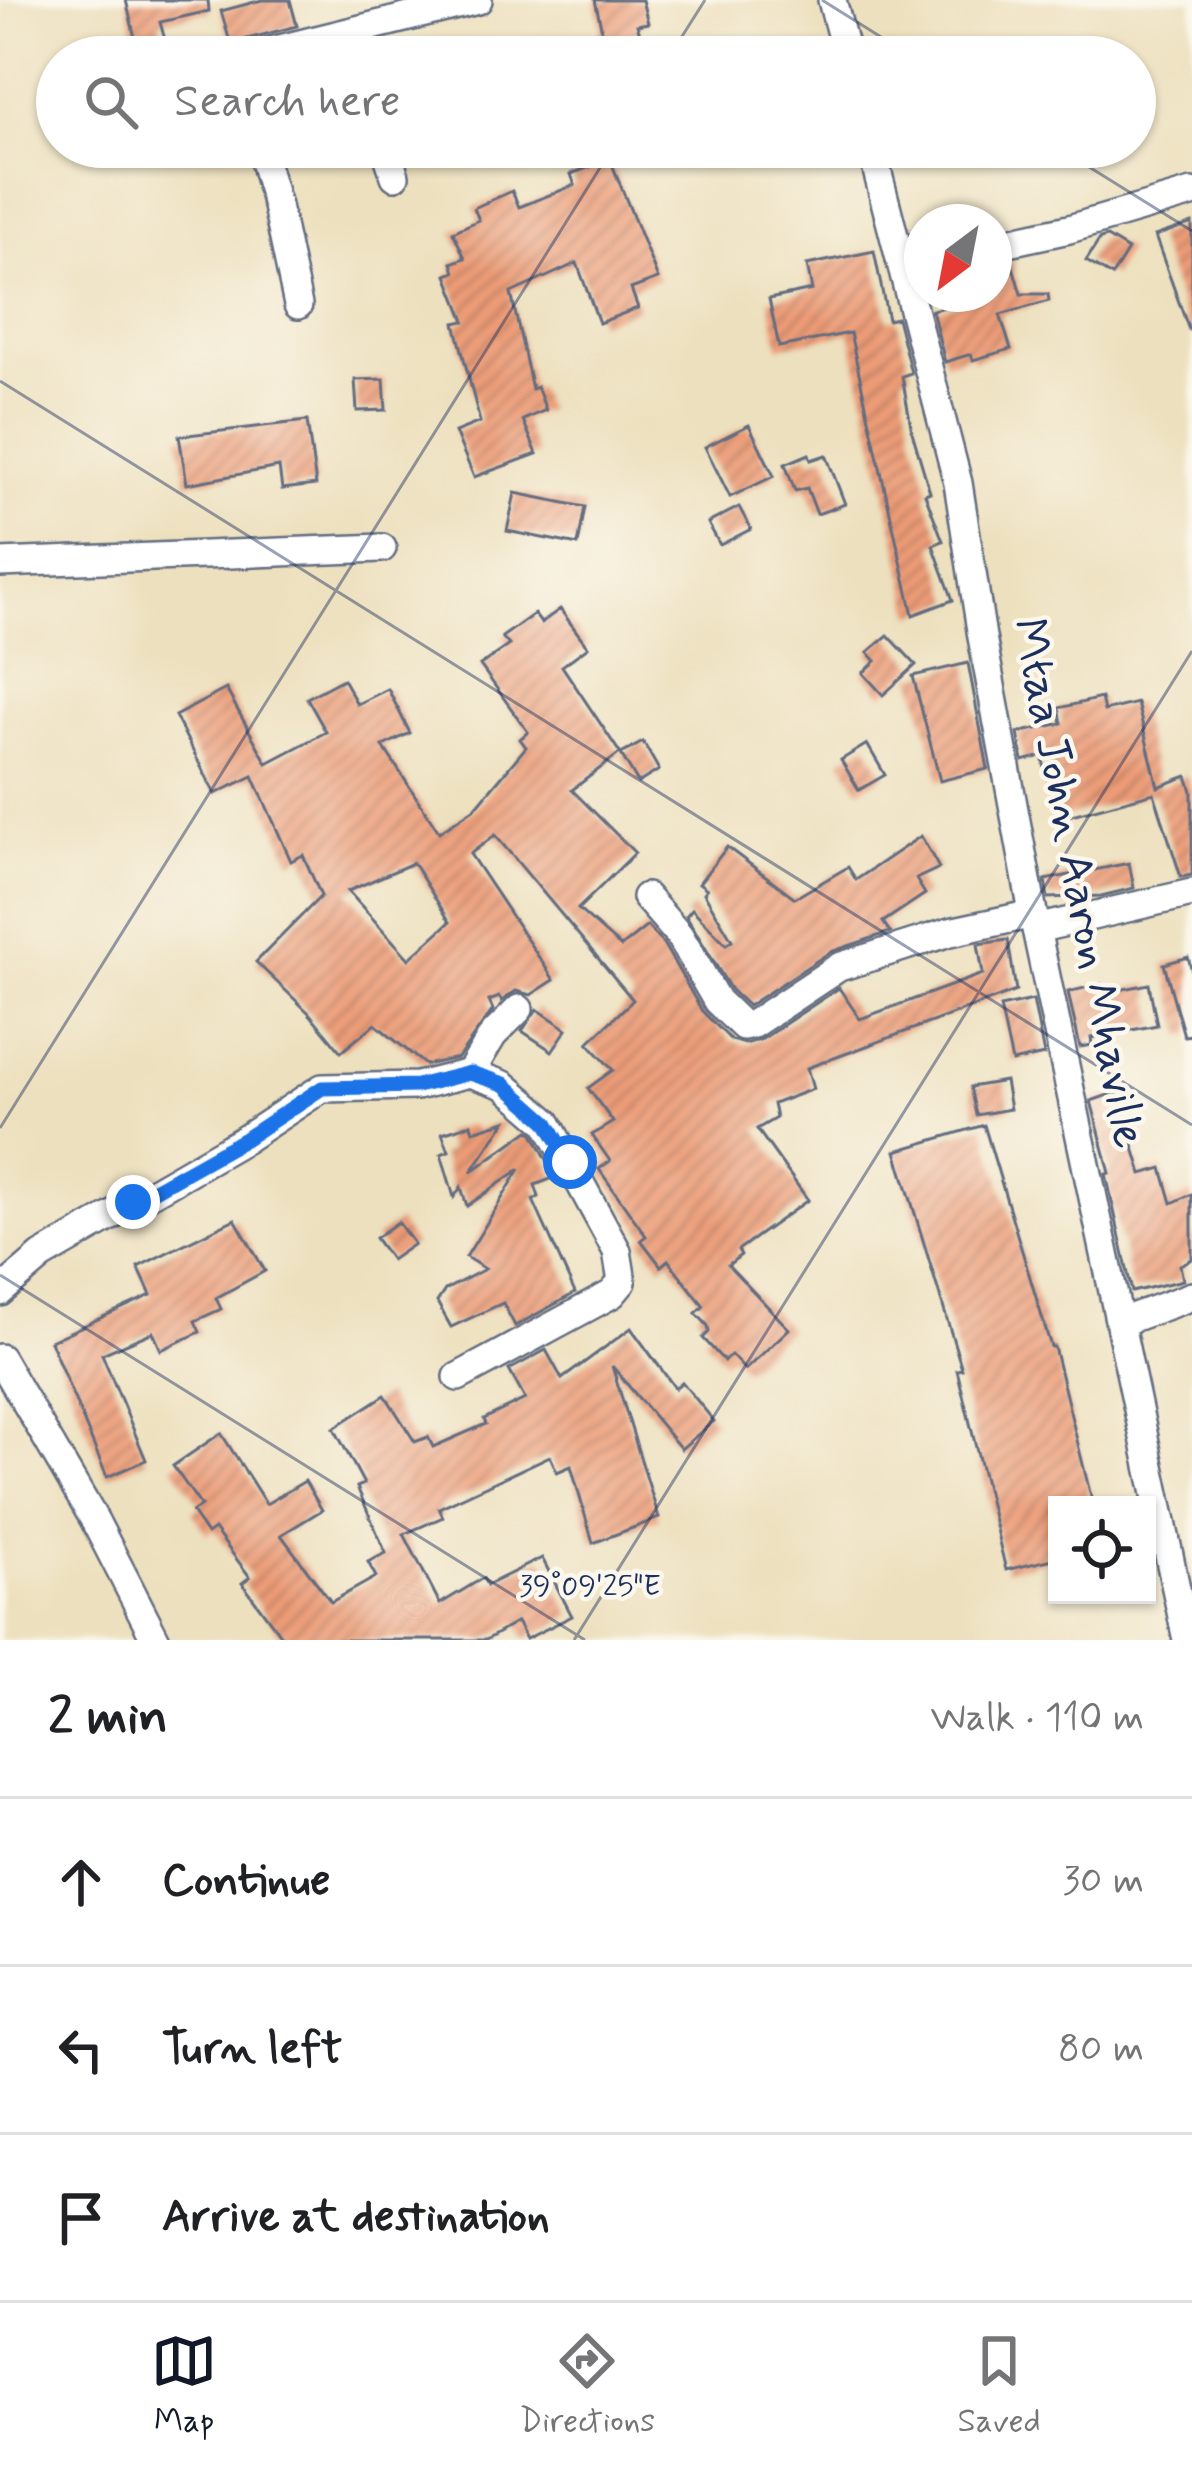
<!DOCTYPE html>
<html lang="en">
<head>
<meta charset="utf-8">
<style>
  :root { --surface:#fff; --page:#f2f2f2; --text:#202124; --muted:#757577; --line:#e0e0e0; --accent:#111827 }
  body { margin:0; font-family:Mynerve,sans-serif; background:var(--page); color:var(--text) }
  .controls { position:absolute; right:36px; bottom:36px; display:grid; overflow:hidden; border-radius:0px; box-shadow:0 3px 9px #0004 }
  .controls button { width:108px; height:108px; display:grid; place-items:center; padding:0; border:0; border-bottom:3px solid var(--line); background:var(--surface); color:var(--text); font:60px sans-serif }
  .compass { position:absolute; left:904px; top:204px; width:108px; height:108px; border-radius:50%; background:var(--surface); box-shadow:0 3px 9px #0004; rotate:212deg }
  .stop { position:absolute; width:36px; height:36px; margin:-27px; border:9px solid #1a73e8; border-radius:50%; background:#fff }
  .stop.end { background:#1a73e8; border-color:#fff; box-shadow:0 3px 12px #0008 }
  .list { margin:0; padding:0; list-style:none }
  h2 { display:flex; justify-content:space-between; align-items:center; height:156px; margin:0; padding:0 48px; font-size:51px }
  h2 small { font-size:39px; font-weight:400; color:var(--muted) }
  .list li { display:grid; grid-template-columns:78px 1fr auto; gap:36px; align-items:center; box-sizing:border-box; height:168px; padding:0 48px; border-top:3px solid var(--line) }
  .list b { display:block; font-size:45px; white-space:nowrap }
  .list em { font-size:39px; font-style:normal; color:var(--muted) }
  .icon { flex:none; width:66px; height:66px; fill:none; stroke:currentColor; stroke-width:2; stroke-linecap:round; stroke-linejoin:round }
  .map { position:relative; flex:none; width:1192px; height:1640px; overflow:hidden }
  .search { position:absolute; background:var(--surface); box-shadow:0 3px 9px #0004; left:36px; right:36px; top:36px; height:132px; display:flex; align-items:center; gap:30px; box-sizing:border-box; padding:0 42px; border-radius:66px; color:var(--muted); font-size:45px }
  .sheet { height:660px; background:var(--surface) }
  nav { display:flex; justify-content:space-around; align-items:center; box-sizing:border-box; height:168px; border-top:3px solid var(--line); background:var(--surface); font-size:33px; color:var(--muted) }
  nav a { display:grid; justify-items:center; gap:6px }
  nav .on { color:var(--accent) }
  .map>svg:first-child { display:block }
  .building { fill:url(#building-hatch); fill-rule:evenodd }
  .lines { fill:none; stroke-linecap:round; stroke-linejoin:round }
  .street-casing { stroke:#646d80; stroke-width:32 }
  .street { stroke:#fff; stroke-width:27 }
  .route { stroke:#1a73e8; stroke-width:15 }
  .ticks { fill:none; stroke:#1b2f5e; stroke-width:3; stroke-opacity:0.45 }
  .labels { text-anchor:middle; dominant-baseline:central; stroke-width:9; stroke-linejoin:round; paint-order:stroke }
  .street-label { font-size:48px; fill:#1b2f5e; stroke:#fbf7ec }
  .ticks-label { font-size:30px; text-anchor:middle; fill:#1b2f5e; stroke:#fbf7ec; stroke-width:9; stroke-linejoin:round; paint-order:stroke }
</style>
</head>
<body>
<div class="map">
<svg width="1192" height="1640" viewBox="0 0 1192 1640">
  <defs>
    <pattern id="building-hatch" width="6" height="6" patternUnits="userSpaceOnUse" patternTransform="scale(3)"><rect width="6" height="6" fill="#ec9b76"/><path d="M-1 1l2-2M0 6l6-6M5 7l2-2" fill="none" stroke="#be7f64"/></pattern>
  </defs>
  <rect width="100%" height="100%" fill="#fbf7ec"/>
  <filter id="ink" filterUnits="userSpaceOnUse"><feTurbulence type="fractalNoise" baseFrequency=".00833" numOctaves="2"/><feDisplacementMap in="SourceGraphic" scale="24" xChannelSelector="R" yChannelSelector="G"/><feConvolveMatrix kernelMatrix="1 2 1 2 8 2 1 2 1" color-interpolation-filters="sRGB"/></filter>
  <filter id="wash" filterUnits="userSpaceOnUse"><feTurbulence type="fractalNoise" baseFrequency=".004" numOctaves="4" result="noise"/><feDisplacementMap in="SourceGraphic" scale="48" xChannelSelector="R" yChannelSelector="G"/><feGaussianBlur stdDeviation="2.7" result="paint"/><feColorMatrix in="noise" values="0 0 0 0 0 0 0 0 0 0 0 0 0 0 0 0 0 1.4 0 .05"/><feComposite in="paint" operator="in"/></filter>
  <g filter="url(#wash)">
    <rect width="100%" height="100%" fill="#ede0be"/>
    <g id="blocks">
      <!-- building -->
      <g class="building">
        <polygon points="126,0 208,0 209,11 160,22 165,40 137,46"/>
        <polygon points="262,0 290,0 297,26 243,40 232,49 221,11"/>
        <polygon points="595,0 642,0 648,23 637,25 648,57 607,57 598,32 602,31"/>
        <polygon points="610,159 658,279 631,289 638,308 599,323 577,263 511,293 532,389 537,387 546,410 523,420 537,454 474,477 455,432 480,422 455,323 465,321 447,275 455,272 452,263 465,258 453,232 479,220 474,208 512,191 519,207 575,185 571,174"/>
        <polygon points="1192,223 1192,330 1189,330 1155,236"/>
        <polygon points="1107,237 1128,250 1112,276 1086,261 1100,239"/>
        <polygon points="874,251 888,320 897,318 911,373 902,376 912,432 930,492 925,494 943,541 933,545 953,600 913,615 850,333 779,347 769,299 812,290 807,265"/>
        <polygon points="1011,260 1021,294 1048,294 1049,301 1000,315 1011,349 973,360 971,354 945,362 932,310 958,304 955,294 994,294 994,263"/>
        <polygon points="384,379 386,410 357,411 355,380"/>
        <polygon points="307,421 316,485 282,489 279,467 187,484 179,436"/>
        <polygon points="749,425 774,476 730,497 705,447"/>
        <polygon points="809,454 811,460 826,455 845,504 817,514 807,488 795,491 785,464"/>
        <polygon points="515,493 585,507 578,545 507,531"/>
        <polygon points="739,507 751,529 720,545 708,523"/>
        <path d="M560,609L588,647L562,666L620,753L572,790L635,853L578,909L621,947L647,926L664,945L702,1011L731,1040L745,1044L762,1039L839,988L860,1019L983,974L978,944L1008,940L1016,991L807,1068L813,1089L773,1104L776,1118L757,1129L808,1200L738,1250L741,1255L728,1265L789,1329L745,1370L731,1355L724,1361L703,1338L709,1332L708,1326L696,1313L704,1306L668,1260L661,1266L641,1240L646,1236L599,1169L610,1161L592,1135L613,1122L588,1088L613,1070L588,1043L633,1000L495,835L470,854L554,980L531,995L516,991L502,1001L499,997L489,1001L493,1010L458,1058L425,1065L375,1024L341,1052L309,1013L256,962L321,896L303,855L291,861L253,776L215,794L175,716L226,689L267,763L326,732L307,698L343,679L357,704L388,689L410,733L383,746L439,832L475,808L526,747L520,739L528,732L480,665L509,645L502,637L534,614L541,623ZM413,863L450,922L409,959L348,891Z"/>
        <polygon points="888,635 916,665 883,695 863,673 876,661 868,652"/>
        <polygon points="968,663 988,769 940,781 913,676"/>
        <polygon points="1101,698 1104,711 1137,703 1158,787 1187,776 1192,791 1192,875 1181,877 1154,793 1057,819 1042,756 1023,761 1018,733 1062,723 1059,708"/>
        <polygon points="643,742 659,770 638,783 621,754"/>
        <polygon points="867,744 885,775 859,790 841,760"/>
        <polygon points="921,836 939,868 916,879 925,894 883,922 890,932 830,952 748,1006 731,990 686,916 692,909 726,944 732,940 704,893 707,889 699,883 727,847 795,898 848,867 856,880"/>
        <polygon points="1129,863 1134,888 1101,896 1048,898 1045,880"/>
        <polygon points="1188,957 1192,971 1192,1035 1184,1036 1164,964"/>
        <polygon points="1101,984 1104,993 1149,984 1157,1025 1091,1038 1092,1045 1080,1047 1068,992"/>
        <polygon points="1033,1000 1044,1055 1012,1062 1000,1007"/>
        <polygon points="537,1009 567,1029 552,1051 522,1031"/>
        <polygon points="1005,1081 1010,1109 976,1115 970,1087"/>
        <polygon points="1117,1092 1142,1174 1162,1168 1172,1203 1192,1194 1192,1259 1180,1265 1183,1280 1132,1292 1106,1174 1110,1173 1091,1101"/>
        <polygon points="506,1121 471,1172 529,1130 533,1133 556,1177 535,1185 539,1197 533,1200 575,1293 515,1326 503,1303 451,1327 437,1302 445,1290 485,1269 466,1257 520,1169 467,1206 461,1187 454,1197 441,1154 449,1151 442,1133 471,1124 473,1131"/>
        <polygon points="984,1125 1051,1347 1054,1347 1093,1505 1057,1505 1057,1558 1006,1570 957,1370 962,1369 896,1151"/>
        <polygon points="235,1219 265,1271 216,1298 221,1309 195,1321 200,1332 161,1350 153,1332 102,1354 146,1460 107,1477 50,1341 151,1295 138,1267"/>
        <polygon points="398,1222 414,1244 391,1260 375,1238"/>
        <polygon points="631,1328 675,1388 682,1382 714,1421 681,1449 612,1366 659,1518 593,1543 571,1466 557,1472 550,1456 439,1508 443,1517 404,1534 440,1604 483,1578 487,1585 542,1558 572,1616 526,1639 517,1622 486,1640 284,1640 242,1583 250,1577 214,1529 207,1534 192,1512 201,1506 173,1466 221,1433 266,1504 305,1481 322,1510 281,1535 331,1602 376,1577 368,1562 386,1553 357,1487 364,1484 334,1428 385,1395 415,1442 428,1437 433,1447 486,1424 484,1419 525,1399 509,1370 546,1350 562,1379"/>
      </g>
    </g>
  </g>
  <g filter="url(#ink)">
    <use href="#blocks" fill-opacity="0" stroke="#646d80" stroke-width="3"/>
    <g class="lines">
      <defs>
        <g id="street">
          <polyline points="832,0 847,57"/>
          <polyline points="247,57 478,0"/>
          <polyline points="260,147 277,206 298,305"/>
          <polyline points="385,147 395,176"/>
          <polyline points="871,147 958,483 982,637 1036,929 1187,1640"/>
          <polyline points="994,245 1069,229 1192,193"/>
          <polyline points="0,563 382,548"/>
          <polyline points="646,897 679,935 717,1001 743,1026 753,1024 839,967 950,932 1033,914"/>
          <polyline points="1036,929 1192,893"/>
          <polyline points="470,1073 493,1035 519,1009"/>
          <polyline points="0,1292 42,1256 245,1139 322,1088 417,1086 470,1073 504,1085 547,1122 617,1251 622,1282 612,1294 458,1377"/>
          <polyline points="1121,1322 1192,1296"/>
          <polyline points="0,1358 94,1519 156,1640"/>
        </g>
      </defs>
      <!-- street casing -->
      <use href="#street" class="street-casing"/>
      <!-- street -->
      <use href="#street" class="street"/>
    </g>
  </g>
  <g class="lines" filter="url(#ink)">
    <!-- route -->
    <polyline class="route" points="133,1202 245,1139 322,1088 417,1086 470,1073 504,1084 547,1122 570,1162"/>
  </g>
  <!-- ticks -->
  <path class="ticks" d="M822,0L913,57M669,57L705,0M1057,147L1192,231M0,381L1192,1125M0,1128L613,147M0,1275L585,1640M574,1640L1192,651"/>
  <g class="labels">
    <!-- street labels -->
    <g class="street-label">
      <text transform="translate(1078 883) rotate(79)">Mtaa John Aaron Mhaville</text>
    </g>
  </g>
  <g class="ticks-label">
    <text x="590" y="1595">39°09'25"E</text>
  </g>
</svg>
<div class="controls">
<button><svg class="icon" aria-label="locate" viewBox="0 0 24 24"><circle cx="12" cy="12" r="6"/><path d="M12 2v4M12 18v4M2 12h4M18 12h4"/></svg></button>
</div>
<svg class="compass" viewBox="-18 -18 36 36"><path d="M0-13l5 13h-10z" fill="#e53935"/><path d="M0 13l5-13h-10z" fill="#757577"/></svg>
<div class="stop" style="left:570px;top:1162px"></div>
<div class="stop end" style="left:133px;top:1202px"></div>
<div class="search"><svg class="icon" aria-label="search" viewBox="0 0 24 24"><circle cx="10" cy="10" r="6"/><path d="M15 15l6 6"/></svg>Search here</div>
</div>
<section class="sheet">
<h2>2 min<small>Walk · 110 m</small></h2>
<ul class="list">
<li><svg class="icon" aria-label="ahead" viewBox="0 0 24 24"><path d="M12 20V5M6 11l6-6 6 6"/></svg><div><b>Continue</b></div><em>30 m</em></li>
<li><svg class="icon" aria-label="left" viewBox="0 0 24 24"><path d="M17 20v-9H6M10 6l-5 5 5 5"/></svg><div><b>Turn left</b></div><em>80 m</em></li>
<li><svg class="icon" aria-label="arrive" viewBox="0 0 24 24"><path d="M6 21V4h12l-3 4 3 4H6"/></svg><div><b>Arrive at destination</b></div></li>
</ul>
</section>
<nav>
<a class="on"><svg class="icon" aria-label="map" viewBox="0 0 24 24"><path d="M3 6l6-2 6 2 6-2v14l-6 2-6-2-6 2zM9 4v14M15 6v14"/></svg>Map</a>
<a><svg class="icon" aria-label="directions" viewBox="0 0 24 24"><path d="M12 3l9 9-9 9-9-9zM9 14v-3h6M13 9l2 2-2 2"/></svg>Directions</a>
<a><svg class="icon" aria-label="saved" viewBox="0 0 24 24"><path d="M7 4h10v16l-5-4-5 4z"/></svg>Saved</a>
</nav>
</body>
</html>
